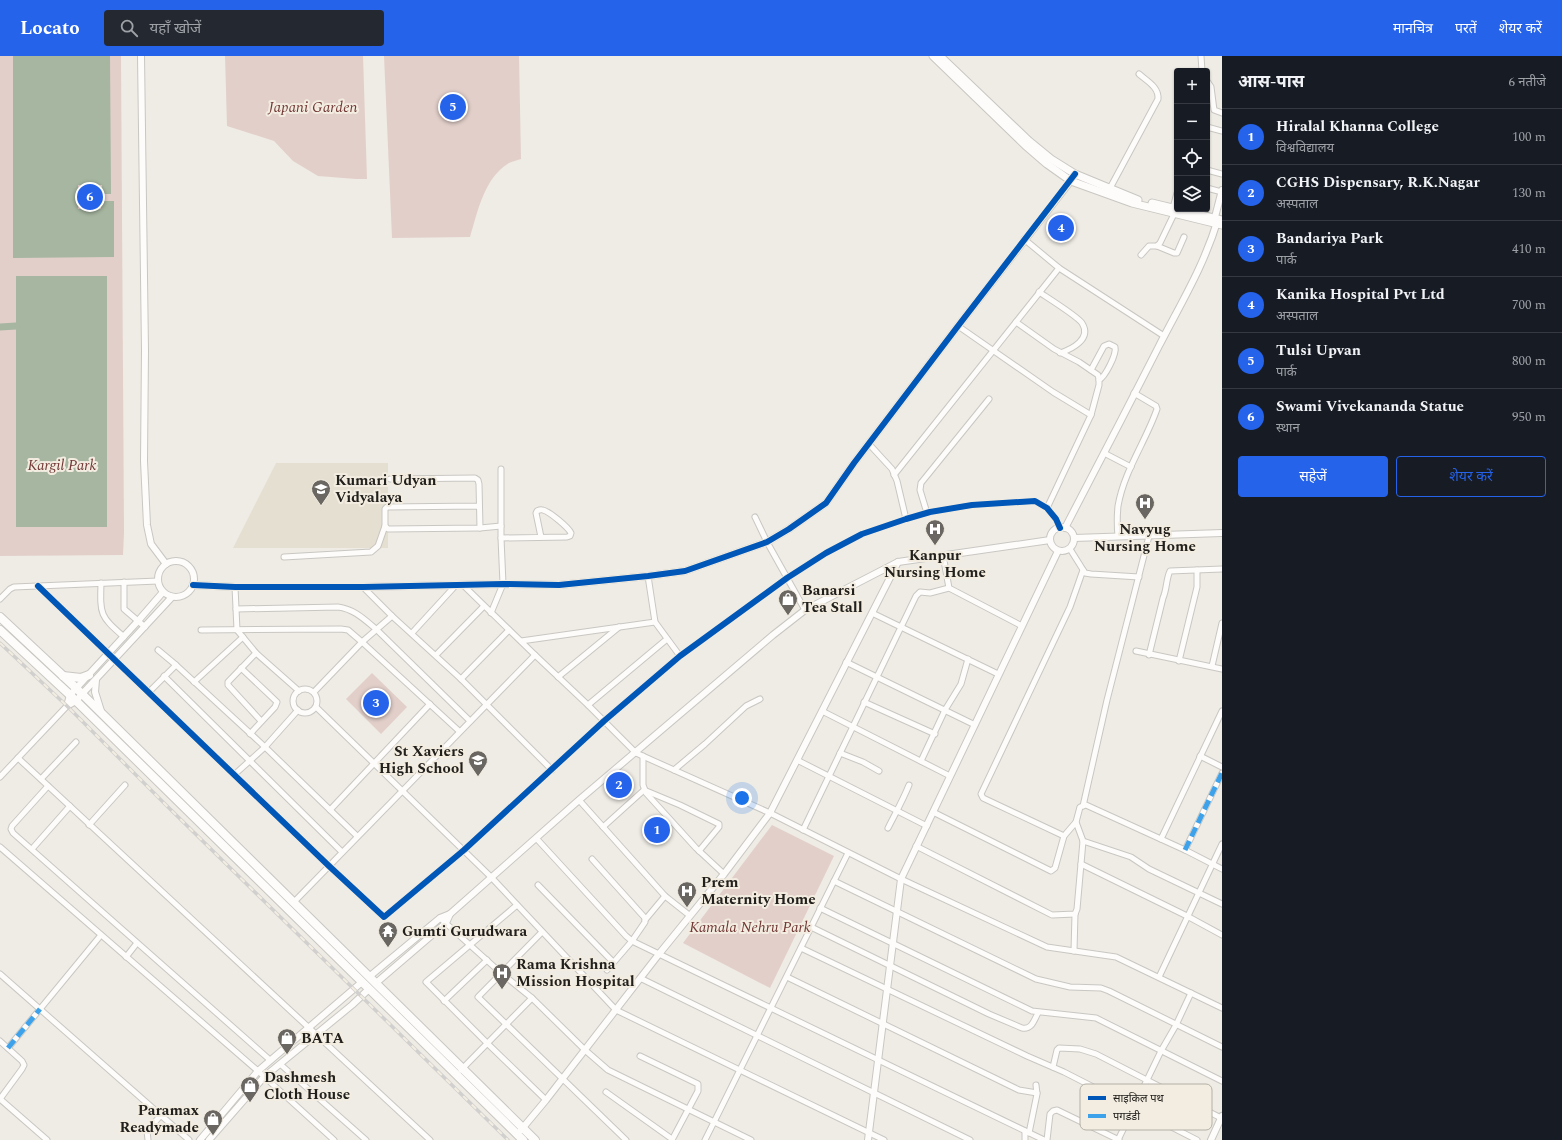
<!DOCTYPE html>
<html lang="hi">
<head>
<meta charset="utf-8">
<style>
  :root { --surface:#171b24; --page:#242831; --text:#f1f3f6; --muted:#9ea1a6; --line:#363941; --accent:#2563eb }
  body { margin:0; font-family:Spectral,"Noto Sans Devanagari",serif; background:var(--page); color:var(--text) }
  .controls { position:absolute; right:12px; top:12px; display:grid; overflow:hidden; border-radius:4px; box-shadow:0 1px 3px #0004 }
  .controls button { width:36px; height:36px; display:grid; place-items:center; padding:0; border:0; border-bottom:1px solid var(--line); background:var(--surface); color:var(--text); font:20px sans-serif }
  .you { position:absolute; left:742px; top:742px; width:14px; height:14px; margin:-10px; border:3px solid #fff; border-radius:50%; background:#1a73e8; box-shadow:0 0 0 6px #1a73e833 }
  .badge { display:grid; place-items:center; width:26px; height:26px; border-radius:50%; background:var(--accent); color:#fff; font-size:13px; font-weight:700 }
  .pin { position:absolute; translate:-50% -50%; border:2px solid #fff; box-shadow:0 1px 4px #0006 }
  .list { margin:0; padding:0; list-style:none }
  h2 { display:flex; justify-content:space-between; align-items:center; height:52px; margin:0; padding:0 16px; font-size:17px }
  h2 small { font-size:13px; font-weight:400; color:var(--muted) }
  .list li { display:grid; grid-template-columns:26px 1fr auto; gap:12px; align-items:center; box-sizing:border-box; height:56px; padding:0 16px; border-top:1px solid var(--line) }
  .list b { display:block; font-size:15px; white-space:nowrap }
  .list p { margin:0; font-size:13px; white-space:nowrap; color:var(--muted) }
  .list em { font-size:13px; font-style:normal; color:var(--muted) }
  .actions { display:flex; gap:8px; padding:12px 16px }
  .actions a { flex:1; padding:9px 0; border:1px solid var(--accent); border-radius:4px; text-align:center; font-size:14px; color:var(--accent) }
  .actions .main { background:var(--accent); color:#fff }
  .icon { flex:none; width:22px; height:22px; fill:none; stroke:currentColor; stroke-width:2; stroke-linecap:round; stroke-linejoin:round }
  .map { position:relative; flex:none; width:1222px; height:1084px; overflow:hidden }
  header { display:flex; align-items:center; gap:24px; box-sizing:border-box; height:56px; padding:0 20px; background:var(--accent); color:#fff }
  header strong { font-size:19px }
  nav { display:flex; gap:22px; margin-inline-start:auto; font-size:14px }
  .search { width:280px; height:36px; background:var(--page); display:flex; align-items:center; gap:10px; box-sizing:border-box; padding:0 14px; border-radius:4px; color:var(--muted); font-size:15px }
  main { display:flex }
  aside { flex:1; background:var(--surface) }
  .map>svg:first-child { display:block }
  .built { fill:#e5dfd1 }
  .green { fill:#e2cfca }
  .water { fill:#a6b6a0 }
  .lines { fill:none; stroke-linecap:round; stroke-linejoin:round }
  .canal { stroke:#a6b6a0; stroke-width:7 }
  .minor-casing { stroke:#c9c7c2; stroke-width:7 }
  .tertiary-casing { stroke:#c9c7c2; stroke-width:8 }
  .secondary-casing { stroke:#c9c7c2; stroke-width:9 }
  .trunk-casing { stroke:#c9c7c2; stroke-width:10 }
  .minor { stroke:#fdfcfb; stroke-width:5 }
  .tertiary { stroke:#fdfcfb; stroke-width:6 }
  .secondary { stroke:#fdfcfb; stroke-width:7 }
  .trunk { stroke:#fdfcfb; stroke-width:8 }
  .rail-casing { stroke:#d1d0ce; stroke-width:3.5 }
  .rail { stroke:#f3ede1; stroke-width:2; stroke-dasharray:6; stroke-linecap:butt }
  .quiet { stroke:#3ea2ea; stroke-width:5; stroke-dasharray:10 5; stroke-linecap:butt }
  .cycleway-casing { stroke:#f3ede1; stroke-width:8 }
  .cycleway { stroke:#0057b8; stroke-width:6 }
  .labels { text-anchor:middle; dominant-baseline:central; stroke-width:4; stroke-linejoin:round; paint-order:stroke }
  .park-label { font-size:15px; font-style:italic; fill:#713835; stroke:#f3ede1 }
  .poi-label { font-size:15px; font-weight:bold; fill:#22201c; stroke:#f3ede1; text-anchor:start }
  .key { fill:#f3ede1; stroke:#b4b0a6; stroke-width:1 }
  .key-label { font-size:11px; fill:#22201c }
</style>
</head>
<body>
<header>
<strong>Locato</strong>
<div class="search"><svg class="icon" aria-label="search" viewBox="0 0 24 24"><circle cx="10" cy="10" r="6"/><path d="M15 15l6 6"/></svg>यहाँ खोजें</div>
<nav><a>मानचित्र</a><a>परतें</a><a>शेयर करें</a></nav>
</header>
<main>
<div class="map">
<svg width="1222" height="1084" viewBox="0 0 1222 1084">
  <rect width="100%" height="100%" fill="#efece5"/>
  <!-- built -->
  <polygon class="built" points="276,407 388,407 388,492 233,492"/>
  <!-- green -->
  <g class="green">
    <polygon points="0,0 121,0 124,476 123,499 0,500"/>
    <polygon points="225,0 363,0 367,123 356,123 318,120 293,105 274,85 227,70"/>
    <path d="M384,0H519L521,103C518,104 513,105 509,107C484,122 478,155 470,181L392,182Z"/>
    <polygon points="372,617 407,651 381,678 346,643"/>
    <polygon points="772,769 834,800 770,932 683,887"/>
  </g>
  <!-- water -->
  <g class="water">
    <polygon points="13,0 110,0 111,138 102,138 102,129 78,129 78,153 101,153 101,145 114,145 114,201 13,202"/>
    <rect x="16" y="220" width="91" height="251"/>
  </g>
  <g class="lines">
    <!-- canal -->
    <polyline class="canal" points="0,271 16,270"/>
    <defs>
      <g id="minor">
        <polyline points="1201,0 1202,15"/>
        <polyline points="1207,25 1211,31 1214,54 1222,57"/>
        <polyline points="1207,71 1222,75"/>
        <polyline points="1207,114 1222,118"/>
        <polyline points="1207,132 1222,136"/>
        <path d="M1109,134L1158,43C1159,31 1147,25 1139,18"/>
        <polyline points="1173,152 1177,137"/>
        <polyline points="1024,183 1059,212 1164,280"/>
        <polyline points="1157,190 1174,197 1177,197 1184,181"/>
        <polyline points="1141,199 1149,190 1157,190 1160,187 1174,158"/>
        <path d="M1039,236C1048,242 1077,260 1082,267C1092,283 1072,293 1060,297"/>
        <polyline points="1016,266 1054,293 1079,306 1098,319 1099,323 1099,329 1091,359"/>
        <polyline points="958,270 1053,336 1091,359 1047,452"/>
        <path d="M1091,314L1104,290L1109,288L1115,291C1117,298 1105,321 1099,324"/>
        <polyline points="869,388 892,413 897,425 906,463"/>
        <polyline points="1104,397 1131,411"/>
        <polyline points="894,419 1059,212"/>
        <polyline points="390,423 475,422 478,424 479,428 480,472 388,473 385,470 385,453 387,451 479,450"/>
        <polyline points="927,457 920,434 921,427 989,343"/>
        <polyline points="755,461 767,486 805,554"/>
        <polyline points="480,472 501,470"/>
        <path d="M1118,480C1117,470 1117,460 1118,450C1124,415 1146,385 1157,353L1156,350L1134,337"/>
        <path d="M501,482L567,481L570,480L571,477C568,471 550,456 543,454C540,453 539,454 537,455L536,457L541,481"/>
        <polyline points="1070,493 1085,517 1091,518 1139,521"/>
        <polyline points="943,499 949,532 1022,570"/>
        <polyline points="284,501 371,496 378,490 385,470"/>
        <polyline points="648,520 655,566 680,600"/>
        <polyline points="124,526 124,553 145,571"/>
        <path d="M101,527C100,559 100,560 124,581"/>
        <polyline points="463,529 535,599 588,649 636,697 770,757 901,823 1047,891 1116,901 1222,952"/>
        <polyline points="38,530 329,810 384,861 464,794 604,665 680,600 787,522 826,497 862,478 906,463 930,456 972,449 1035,445 1047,452 1056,463 1060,472"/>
        <polyline points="235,531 237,574 256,597 299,635"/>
        <polyline points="363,531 392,560 461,623 552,714"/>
        <polyline points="0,543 10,533 14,531 158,525"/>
        <path d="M236,553L338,551C354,553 364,563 376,573L470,665"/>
        <polyline points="491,557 503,528 501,482 501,413"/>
        <polyline points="872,557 998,618"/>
        <polyline points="201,574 341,573 348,574 362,586 459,675"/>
        <polyline points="412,577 456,529"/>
        <polyline points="521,585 655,566"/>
        <polyline points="158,594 176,609"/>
        <polyline points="1136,595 1222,613"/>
        <polyline points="256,597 228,626 228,629 261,665"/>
        <polyline points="436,599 484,550"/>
        <path d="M1149,599L1163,542C1167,533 1166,523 1170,515L1222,513"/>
        <polyline points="1179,605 1197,531 1197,514"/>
        <polyline points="846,606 975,669"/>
        <polyline points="1212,610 1222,567"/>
        <polyline points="241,612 277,646 275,651 250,678"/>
        <polyline points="164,620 342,796"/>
        <polyline points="558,621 619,571"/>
        <polyline points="461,623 509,574"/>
        <polyline points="194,626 243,581"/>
        <circle cx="305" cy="645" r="12"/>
        <polyline points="149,636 176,609 265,691 357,780"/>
        <polyline points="314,636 362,586 392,560"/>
        <polyline points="864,646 935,678"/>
        <polyline points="588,649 667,583"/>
        <polyline points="316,651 491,821 616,954 884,1084"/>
        <polyline points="822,655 950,720"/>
        <polyline points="840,697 863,706 879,715"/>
        <polyline points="643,700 643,729 646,737 696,792 724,818"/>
        <polyline points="1200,700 1222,711"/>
        <polyline points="18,702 430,1084"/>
        <polyline points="797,704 927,770"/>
        <polyline points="921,705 945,654 961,628 968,603"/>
        <polyline points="674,714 705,688 746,650 760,643"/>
        <polyline points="234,719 265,691 298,654"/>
        <polyline points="0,721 67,650"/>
        <polyline points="41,723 76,686"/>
        <polyline points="48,730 12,770 11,773 13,777 270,1004"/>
        <polyline points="579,744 665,840 689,859"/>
        <polyline points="1083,750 1107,644 1149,480"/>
        <polyline points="330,754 430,648"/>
        <polyline points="933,756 1051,815 1055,812 1064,780 1076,766 1080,751 1086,749 1185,794 1222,813"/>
        <polyline points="89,769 125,729"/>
        <polyline points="603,771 644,734 680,749 719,768 719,771 699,795"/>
        <path d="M888,772C895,758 903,744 909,729"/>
        <polyline points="803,774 916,540 920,536 930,537 949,532"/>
        <polyline points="1064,780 983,742 981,738 1070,551 1083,514"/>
        <polyline points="536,782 626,880 632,885 1044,1084"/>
        <polyline points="1161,783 1222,655"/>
        <polyline points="1083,785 1131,801 1149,813 1222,848"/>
        <polyline points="916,790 1052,859 1075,858 1077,853 1083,785 1076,766"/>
        <polyline points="0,791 258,1015 334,1084"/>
        <polyline points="32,793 70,750"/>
        <polyline points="1185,794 1222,717"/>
        <polyline points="592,803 645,862 645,866 632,885 607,914"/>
        <polyline points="1081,808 1187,860 1222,879"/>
        <polyline points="834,825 1036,923 1070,931 1101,932 1109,935 1222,991"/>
        <polyline points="538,829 613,906"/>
        <polyline points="294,846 535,599"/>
        <polyline points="517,849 426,926 488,988 546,1044"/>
        <polyline points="820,852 1032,955 1096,962 1222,1025"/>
        <polyline points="440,862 501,917 532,942 585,994 608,1014 751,1084"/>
        <polyline points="645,864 665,840"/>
        <path d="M811,871L989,958L1022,972C1032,974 1034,964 1038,957"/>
        <polyline points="542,876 478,941 626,1084"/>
        <polyline points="801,892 1027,1000 1064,1016 1197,1084"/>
        <polyline points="1074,895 1075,858"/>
        <polyline points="126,901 137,887"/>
        <polyline points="0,918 189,1084"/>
        <polyline points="787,921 1019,1034 1037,1037"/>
        <polyline points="1159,921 1222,788"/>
        <polyline points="640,922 970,1084"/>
        <polyline points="444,945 487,904"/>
        <polyline points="0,985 22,1005 24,1009 22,1013 0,1043"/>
        <polyline points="8,992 101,879"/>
        <polyline points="640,1000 698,1028 698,1035 672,1084"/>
        <polyline points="280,1008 366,1084"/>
        <polyline points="1053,1011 1057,994 1059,992 1080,993 1096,998 1221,1062"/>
        <polyline points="461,1014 532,942"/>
        <polyline points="606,1036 672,1083"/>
        <polyline points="0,1043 47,1084"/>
        <polyline points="1025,1075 1025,1084"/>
        <polyline points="1029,1077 1037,1038 1036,1029"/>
        <polyline points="148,1084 147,1075 161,1059"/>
        <polyline points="705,1084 848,797"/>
        <polyline points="1047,1084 1050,1058 1053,1055 1057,1054 1119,1084"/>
        <polyline points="1118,1084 1161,995 1176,969 1191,937"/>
      </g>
      <g id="tertiary">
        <polyline points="141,0 145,294 144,405 147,469 151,488 166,508"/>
        <polyline points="1214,165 1222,134"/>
        <circle cx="1062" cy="483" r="12"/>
        <path d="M1065,472C1097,411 1128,351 1159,290C1181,247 1204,210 1218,163"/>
        <polyline points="1074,482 1222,477"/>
        <circle cx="176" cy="523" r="18"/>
        <polyline points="193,529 235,531 363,531 503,528 559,529 648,520 685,515 767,486 789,473 826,447 854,407 958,270 1073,122"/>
        <polyline points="96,624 95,636 101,655"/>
        <polyline points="67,650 76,645 82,638 172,541"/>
        <polyline points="67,650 70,639 138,565 163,536"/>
        <polyline points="370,920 440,862 450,858 579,744 773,579 805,554 898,506 1050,484"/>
        <polyline points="376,927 446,867 450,858"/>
        <polyline points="521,1074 546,1044 659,898 724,818 770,757 898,506"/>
        <polyline points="200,1084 258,1015 362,926"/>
        <polyline points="209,1084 264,1021 352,949 369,933"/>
        <polyline points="868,1084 901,823 1058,495"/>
        <polyline points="1211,1084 1222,1060"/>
      </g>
      <g id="secondary">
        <polyline points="933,0 1025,89 1047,108 1071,125 1132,147 1222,169"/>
        <polyline points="940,0 1029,85 1051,103 1075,118 1138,144"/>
        <polyline points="1152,147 1222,164"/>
      </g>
      <g id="trunk">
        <polyline points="0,561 76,632 535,1084"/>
        <polyline points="0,574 70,639 523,1084"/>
        <polyline points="63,620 81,622 89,619"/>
      </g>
    </defs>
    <!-- minor casing -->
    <use href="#minor" class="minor-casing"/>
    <!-- tertiary casing -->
    <use href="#tertiary" class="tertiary-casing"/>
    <!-- secondary casing -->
    <use href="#secondary" class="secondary-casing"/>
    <!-- trunk casing -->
    <use href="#trunk" class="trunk-casing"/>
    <!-- minor -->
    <use href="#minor" class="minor"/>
    <!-- tertiary -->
    <use href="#tertiary" class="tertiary"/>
    <!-- secondary -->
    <use href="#secondary" class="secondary"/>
    <!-- trunk -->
    <use href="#trunk" class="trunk"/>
    <defs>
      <polyline id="rail" points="0,587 67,650 169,752 508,1084"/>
    </defs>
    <!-- rail casing -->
    <use href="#rail" class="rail-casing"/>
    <!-- rail -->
    <use href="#rail" class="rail"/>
    <!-- quiet -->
    <g class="quiet">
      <polyline points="1185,794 1222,717"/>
      <polyline points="8,992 40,953"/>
    </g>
    <defs>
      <g id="cycleway">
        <polyline points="193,529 235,531 363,531 503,528 559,529 648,520 685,515 767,486 789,473 826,447 854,407 958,270 1075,118"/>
        <polyline points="38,530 329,810 384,861 464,794 604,665 680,600 787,522 826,497 862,478 906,463 930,456 972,449 1035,445 1047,452 1056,463 1060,472"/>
      </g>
    </defs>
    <!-- cycleway casing -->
    <use href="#cycleway" class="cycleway-casing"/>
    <!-- cycleway -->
    <use href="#cycleway" class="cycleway"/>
  </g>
  <!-- icons -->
  <defs>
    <symbol id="school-pin" viewBox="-11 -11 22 30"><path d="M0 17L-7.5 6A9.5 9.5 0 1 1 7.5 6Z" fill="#6a6762" stroke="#f3ede1"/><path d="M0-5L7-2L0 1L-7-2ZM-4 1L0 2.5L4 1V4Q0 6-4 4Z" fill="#fff"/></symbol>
    <symbol id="hospital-pin" viewBox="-11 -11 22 30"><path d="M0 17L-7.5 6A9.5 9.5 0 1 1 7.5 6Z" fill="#6a6762" stroke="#f3ede1"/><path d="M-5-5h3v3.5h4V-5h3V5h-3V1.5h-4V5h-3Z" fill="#fff"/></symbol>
    <symbol id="shop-pin" viewBox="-11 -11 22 30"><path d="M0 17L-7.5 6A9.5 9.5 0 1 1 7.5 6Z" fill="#6a6762" stroke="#f3ede1"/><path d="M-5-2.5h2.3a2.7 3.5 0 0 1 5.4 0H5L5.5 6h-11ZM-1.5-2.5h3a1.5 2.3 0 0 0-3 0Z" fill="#fff"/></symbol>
    <symbol id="temple-pin" viewBox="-11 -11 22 30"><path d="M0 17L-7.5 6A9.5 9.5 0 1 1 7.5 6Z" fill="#6a6762" stroke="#f3ede1"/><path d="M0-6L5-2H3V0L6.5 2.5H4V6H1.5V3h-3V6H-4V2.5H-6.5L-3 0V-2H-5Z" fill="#fff"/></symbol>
  </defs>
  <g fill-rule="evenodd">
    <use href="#school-pin" x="310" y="422" width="22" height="30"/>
    <use href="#hospital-pin" x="1134" y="436" width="22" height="30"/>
    <use href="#hospital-pin" x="924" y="462" width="22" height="30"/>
    <use href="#shop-pin" x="777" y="532" width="22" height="30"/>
    <use href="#school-pin" x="467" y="693" width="22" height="30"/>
    <use href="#hospital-pin" x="676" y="824" width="22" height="30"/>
    <use href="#temple-pin" x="377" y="864" width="22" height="30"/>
    <use href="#hospital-pin" x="491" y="906" width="22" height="30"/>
    <use href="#shop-pin" x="276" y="971" width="22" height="30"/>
    <use href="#shop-pin" x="239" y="1019" width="22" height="30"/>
    <use href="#shop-pin" x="202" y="1052" width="22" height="30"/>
  </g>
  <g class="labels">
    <!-- park labels -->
    <g class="park-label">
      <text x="313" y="51">Japani Garden</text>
      <text x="62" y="409">Kargil Park</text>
      <text x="750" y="871">Kamala Nehru Park</text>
    </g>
    <!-- poi labels -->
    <g class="poi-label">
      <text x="335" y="424">Kumari Udyan<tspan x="335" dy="17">Vidyalaya</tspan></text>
      <text x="1145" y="473" text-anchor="middle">Navyug<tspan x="1145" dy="17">Nursing Home</tspan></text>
      <text x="935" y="499" text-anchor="middle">Kanpur<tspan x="935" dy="17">Nursing Home</tspan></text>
      <text x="802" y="534">Banarsi<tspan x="802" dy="17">Tea Stall</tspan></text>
      <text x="464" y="695" text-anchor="end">St Xaviers<tspan x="464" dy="17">High School</tspan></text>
      <text x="701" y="826">Prem<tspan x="701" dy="17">Maternity Home</tspan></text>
      <text x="402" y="875">Gumti Gurudwara</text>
      <text x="516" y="908">Rama Krishna<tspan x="516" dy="17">Mission Hospital</tspan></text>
      <text x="301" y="982">BATA</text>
      <text x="264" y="1021">Dashmesh<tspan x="264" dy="17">Cloth House</tspan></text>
      <text x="199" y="1054" text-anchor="end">Paramax<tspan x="199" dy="17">Readymade</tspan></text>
    </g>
  </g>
  <!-- legend -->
  <rect x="1080" y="1028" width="132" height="46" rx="6" class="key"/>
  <rect x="1088" y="1040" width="18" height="4" fill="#0057b8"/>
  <rect x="1088" y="1058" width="18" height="4" fill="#3ea2ea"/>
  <g class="key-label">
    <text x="1113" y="1046">साइकिल पथ</text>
    <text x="1113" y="1064">पगडंडी</text>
  </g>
</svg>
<div class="controls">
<button>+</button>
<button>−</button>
<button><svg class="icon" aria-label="locate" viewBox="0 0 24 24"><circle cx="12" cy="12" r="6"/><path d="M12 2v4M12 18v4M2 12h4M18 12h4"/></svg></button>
<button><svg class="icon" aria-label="layers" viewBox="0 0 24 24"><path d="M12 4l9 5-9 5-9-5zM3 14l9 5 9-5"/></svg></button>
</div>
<div class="you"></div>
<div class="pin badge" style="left:657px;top:774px">1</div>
<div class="pin badge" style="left:619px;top:729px">2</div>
<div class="pin badge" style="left:376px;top:647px">3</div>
<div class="pin badge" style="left:1061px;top:172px">4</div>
<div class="pin badge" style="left:453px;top:51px">5</div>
<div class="pin badge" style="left:90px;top:141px">6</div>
</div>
<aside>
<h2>आस-पास<small>6 नतीजे</small></h2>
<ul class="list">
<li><span class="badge">1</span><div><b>Hiralal Khanna College</b><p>विश्वविद्यालय</p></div><em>100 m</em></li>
<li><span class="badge">2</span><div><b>CGHS Dispensary, R.K.Nagar</b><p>अस्पताल</p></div><em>130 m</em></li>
<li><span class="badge">3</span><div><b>Bandariya Park</b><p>पार्क</p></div><em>410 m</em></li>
<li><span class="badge">4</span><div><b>Kanika Hospital Pvt Ltd</b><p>अस्पताल</p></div><em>700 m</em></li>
<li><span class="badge">5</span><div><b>Tulsi Upvan</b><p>पार्क</p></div><em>800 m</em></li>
<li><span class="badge">6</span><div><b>Swami Vivekananda Statue</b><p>स्थान</p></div><em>950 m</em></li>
</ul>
<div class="actions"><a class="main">सहेजें</a><a>शेयर करें</a></div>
</aside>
</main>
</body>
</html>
